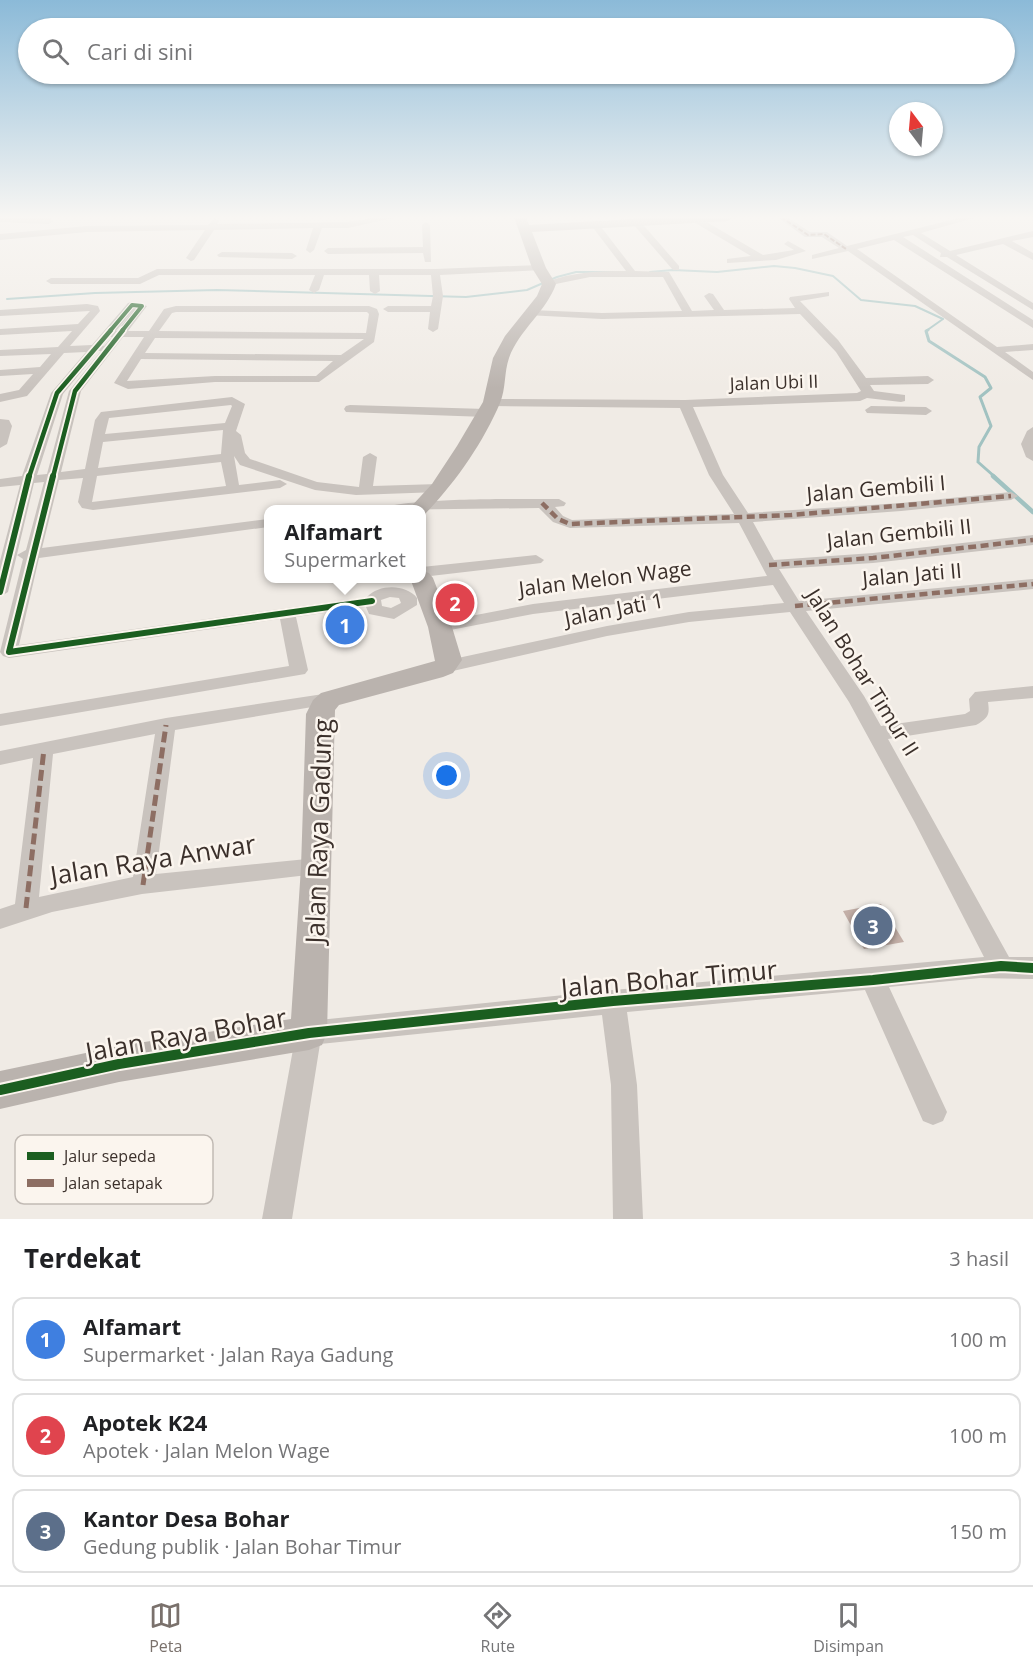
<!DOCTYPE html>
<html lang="id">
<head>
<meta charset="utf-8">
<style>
  :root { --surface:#fff; --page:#f2f2f2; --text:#202124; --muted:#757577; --line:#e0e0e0; --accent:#7a716c }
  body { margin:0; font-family:"Open Sans",sans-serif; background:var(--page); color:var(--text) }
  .compass { position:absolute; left:889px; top:102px; width:54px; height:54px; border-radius:50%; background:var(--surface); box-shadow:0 2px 4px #0004; rotate:344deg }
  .you { position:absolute; left:447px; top:776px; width:21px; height:21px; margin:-15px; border:4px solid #fff; border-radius:50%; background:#1a73e8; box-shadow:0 0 0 9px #1a73e833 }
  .badge { display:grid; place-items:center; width:39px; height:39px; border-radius:50%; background:var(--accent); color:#fff; font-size:20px; font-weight:700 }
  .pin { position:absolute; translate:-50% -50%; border:3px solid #fff; box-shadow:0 2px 6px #0006 }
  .popup { position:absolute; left:264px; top:505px; width:162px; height:78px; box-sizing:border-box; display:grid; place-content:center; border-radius:12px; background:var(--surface); filter:drop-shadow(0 2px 4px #0005); font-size:20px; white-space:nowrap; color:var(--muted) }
  .popup b { font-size:22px; color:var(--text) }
  .popup::after { content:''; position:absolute; left:50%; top:100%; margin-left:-12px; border:12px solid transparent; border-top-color:var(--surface) }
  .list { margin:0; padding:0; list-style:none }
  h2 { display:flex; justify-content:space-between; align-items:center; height:78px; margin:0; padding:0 24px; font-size:26px }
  h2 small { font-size:20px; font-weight:400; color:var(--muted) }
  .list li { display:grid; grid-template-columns:39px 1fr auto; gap:18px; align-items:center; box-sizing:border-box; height:84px; margin:0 12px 12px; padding:0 12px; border:2px solid var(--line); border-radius:12px }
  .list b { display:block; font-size:22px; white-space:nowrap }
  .list p { margin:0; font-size:20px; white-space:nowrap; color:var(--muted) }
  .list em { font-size:20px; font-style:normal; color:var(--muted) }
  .icon { flex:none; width:33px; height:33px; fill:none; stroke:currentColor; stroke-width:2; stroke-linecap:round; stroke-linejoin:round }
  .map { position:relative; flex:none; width:1033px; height:1219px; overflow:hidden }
  .search { position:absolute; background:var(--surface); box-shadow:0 2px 4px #0004; left:18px; right:18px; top:18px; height:66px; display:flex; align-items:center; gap:15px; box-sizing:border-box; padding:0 21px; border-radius:33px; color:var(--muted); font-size:22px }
  .sheet { height:366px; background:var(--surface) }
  nav { display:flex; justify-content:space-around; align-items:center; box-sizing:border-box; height:84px; border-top:2px solid var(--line); background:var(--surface); font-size:16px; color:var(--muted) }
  nav a { display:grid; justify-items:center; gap:3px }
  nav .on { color:var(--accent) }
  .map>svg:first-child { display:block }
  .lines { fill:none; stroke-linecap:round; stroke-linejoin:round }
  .stream-far2 { stroke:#a1c2c1; stroke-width:2 }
  .stream-far1 { stroke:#a1c2c1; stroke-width:3 }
  .stream { stroke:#a1c2c1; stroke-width:4.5 }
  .building { fill:#c3afa7 }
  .street { fill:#c9c3be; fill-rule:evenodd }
  .secondary { fill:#bab3ae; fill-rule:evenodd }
  .quiet-far2 { stroke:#8d6e63; stroke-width:2; stroke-dasharray:5 2; stroke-linecap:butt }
  .quiet-far1 { stroke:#8d6e63; stroke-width:4.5; stroke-dasharray:8 4.5; stroke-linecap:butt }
  .quiet { stroke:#8d6e63; stroke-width:5; stroke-dasharray:11 5; stroke-linecap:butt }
  .cycleway-far3-casing { stroke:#fbf5ee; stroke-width:6 }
  .cycleway-far2-casing { stroke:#fbf5ee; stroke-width:8 }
  .cycleway-far1-casing { stroke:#fbf5ee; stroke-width:10 }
  .cycleway-casing { stroke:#fbf5ee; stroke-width:14 }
  .cycleway-far3 { stroke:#1b5e20; stroke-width:4 }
  .cycleway-far2 { stroke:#1b5e20; stroke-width:4.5 }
  .cycleway-far1 { stroke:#1b5e20; stroke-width:6 }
  .cycleway { stroke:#1b5e20; stroke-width:10 }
  .labels { text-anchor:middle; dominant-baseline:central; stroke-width:5; stroke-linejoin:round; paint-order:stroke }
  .far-street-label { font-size:18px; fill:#3b302b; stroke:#fbf5ee }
  .street-label { font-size:21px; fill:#3b302b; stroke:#fbf5ee }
  .near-street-label { font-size:26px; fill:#3b302b; stroke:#fbf5ee }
  .key { fill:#fbf5ee; stroke:#c1bab4; stroke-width:1.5 }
  .key-label { font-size:16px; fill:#3b302b }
</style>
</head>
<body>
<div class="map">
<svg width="1033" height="1219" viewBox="0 0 1033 1219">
  <rect width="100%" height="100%" fill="#f0ebe5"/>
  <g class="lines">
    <!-- stream-far2 -->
    <g class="stream-far2">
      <polyline points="650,272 673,270 717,272 774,266 795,268 833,276 861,300 915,306 943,319 926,331"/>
      <polyline points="7,299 95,293 217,290 466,297 527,290 557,277 576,272 618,272"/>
    </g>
    <!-- stream-far1 -->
    <polyline class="stream-far1" points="928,330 926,331 929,341 985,377 991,388 980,397 991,426 979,447 978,462 995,477"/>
    <!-- stream -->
    <polyline class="stream" points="993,476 1033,512"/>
  </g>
  <!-- building -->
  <g class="building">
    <polygon points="471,593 476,606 448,610 443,599"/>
    <polygon points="881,904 904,942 864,949 843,911"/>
  </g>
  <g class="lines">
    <!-- street -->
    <g class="street">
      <polygon points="379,217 397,217 348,228 322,228 314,250 310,253 306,250 313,228 214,230 194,260 191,261 186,258 205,230 87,232 0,240 0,234 87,226 208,225 215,218 219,221 217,224 348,222"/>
      <polygon points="692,217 698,217 763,255 794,250 784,244 788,241 806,251 776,260 727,263 727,259 751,256 692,221"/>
      <polygon points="777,217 787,217 810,232 827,232 847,246 963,217 977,217 921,233 950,251 1033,231 1033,237 1012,241 1033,253 1033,260 1003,244 956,255 1033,303 1033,310 947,257 940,257 941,253 913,235 903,237 1033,320 1033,328 894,240 857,249 997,347 1033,344 1033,350 1005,352 1033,372 1033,380 848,251 812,259 812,255 839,248 822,237 805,237"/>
      <polygon points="0,218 49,218 53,221 49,224 0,222"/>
      <polygon points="633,220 639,220 679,266 679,270 673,270 633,224"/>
      <polygon points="426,222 430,225 431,262 425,262 423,253 328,254 324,251 328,248 423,247 422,225"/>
      <path d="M595,222L598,223L635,271L669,272L692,311L714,310L704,296L709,293L713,294L724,310L795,308L789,299L790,297L829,292V296L800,301L838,340L866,378L928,376L934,380L928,384L870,385L874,391L905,395V401L901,402L867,398L860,401L693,407L723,475L748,513L901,503L1011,492L1018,496L1011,500L901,511L753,522L774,560L873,553L1033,535V545L873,563L779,569L799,601L1033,579V589L806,611L864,696L881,726L965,714L970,711L969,699L975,692L1033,686V698L988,702C990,715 988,718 976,725L888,739L1009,957H1033V979L980,978L889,987L947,1112L943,1121L933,1125L923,1121L865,990L627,1012L637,1085L643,1219H613L611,1085L602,1015L320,1044L292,1219H262L296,1033L300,1025L309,1021L613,990L984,957L914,821L849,702L790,612L689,622L607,636L444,673L438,671L435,667L438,663L444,661L607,626L689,612L784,603L773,585L533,614L440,632L434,631L432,627L434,623L533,604L767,576L739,523L570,528L553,522L539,508L380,510C395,497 531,499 559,499L566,503L564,506L555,507L563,516L572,520L734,514L709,475L680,408L492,406L488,405V399L685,400L857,393L861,391L836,352L800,314L602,319L527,315V311L531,310L602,313L682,311L663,277H590L546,286V282C573,272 597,271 626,271L591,225Z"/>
      <polygon points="222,252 292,253 297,256 292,259 219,257 217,255"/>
      <polygon points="539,265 542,266 542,270 440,275 443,296 438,329 433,332 428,329 430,312 388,312 383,309 388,306 431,306 433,296 431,275 379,275 380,291 375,294 370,291 369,275 324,275 319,290 314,293 309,290 315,275 159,275 140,284 51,284 46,281 51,278 138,278 157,269 435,269"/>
      <path d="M132,302L147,306L128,331H149L164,309L176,306H369L377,309L379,314L374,342L319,382H215L128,389L114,383L144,337H123L81,391L61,472L85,469L95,420L101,412L232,397L245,404L236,431L241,435L245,453L250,459L317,482L359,487L363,457L370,453L377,457L373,486L439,484L446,488L439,492L356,495L315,490L240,465L234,456L239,485L280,480L287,484L280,488L93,510L82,508L78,502L83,478L59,480L42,548L268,519V527L39,558L19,645L367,597C379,584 406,584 417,598V605L394,619L369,614L366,607L296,617L308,670L305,674L0,726V714L289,666L280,619L9,658L3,656L0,652L23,559L17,555L26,550L44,482L34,483L8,592L0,597V561L20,485L0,487V479L22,476L51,393L86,352L64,353L27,396L0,402V394L19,390L33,374L0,376V370L40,367L51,354L0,356V350L58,347L72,331L0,335V329L78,324L90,311L0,316V310L87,304L98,306L100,311L70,346L92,345L128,303ZM135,308L117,331H116ZM176,312H367L369,314L366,333L159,331L172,313ZM110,337H112L104,346H103ZM155,338L364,339L341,355L145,353ZM98,351H101L69,391L47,474L37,475L63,394ZM141,359L333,361L316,376H215L127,381ZM231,405L232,406L225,423L105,434L109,418ZM223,430L221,454L98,468L103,442ZM221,462L226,486L92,502L97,476ZM390,597L399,598L401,603L391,608L382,606L381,600Z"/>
      <polygon points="350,405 486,409 492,413 486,417 346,412 344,409 346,406"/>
      <polygon points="871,406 926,407 932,411 926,415 867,413 865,410"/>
      <polygon points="0,419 9,420 12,426 7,444 0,448"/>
      <polygon points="1033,427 1033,461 1026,457 1021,444 1027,431"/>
      <polygon points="536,555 544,560 541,563 422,577 422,567"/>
      <path d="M330,693L336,695L339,699L336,703L175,730L156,874L317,858L325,861L328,867L325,873L142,894L52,912L0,929V909L15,904L33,758L0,765V751L166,718ZM155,734L133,877L39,897L53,754Z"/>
    </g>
    <!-- secondary -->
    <g class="secondary">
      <path d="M514,217H526L529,225L666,217H734L728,221L532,232L546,268L556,284C546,312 519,330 509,358C504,372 506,389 500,403C483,443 455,483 425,514L422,515V510H408L432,484L457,446L483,402L493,358L505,336L537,296L542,284L532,268Z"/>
      <polygon points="422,571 429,573 433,578 452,627 462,660 453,673 443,677 339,705 335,710 327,1033 322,1045 309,1050 119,1082 0,1109 0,1071 119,1046 291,1019 301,867 306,714 313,700 321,693 435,661 428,627 410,578 422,578"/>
    </g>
    <!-- quiet-far2 -->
    <polyline class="quiet-far2" points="781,217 808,235 824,234 846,249"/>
    <!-- quiet-far1 -->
    <g class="quiet-far1">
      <polyline points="542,503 558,519 570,524 791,515 1011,496"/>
      <polyline points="769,565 873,558 1033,540"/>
      <polyline points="795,606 1033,584"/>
    </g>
    <!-- quiet -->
    <g class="quiet">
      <polyline points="143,885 166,725"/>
      <polyline points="26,908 44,749"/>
    </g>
    <defs>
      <polyline id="cycleway-far3" points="110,331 132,305 142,306 122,331"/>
      <g id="cycleway-far2">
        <polyline points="29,477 57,393 111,330"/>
        <polyline points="53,477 75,391 123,330"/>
      </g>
      <g id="cycleway-far1">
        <polyline points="53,476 9,652 372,601"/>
        <polyline points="0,592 29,476"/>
      </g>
      <polyline id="cycleway" points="0,1090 119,1064 309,1033 613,1001 873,980 1001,966 1033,968"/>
    </defs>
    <!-- cycleway-far3 casing -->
    <use href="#cycleway-far3" class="cycleway-far3-casing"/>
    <!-- cycleway-far2 casing -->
    <use href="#cycleway-far2" class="cycleway-far2-casing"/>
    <!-- cycleway-far1 casing -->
    <use href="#cycleway-far1" class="cycleway-far1-casing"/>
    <!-- cycleway casing -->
    <use href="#cycleway" class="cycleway-casing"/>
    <!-- cycleway-far3 -->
    <use href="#cycleway-far3" class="cycleway-far3"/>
    <!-- cycleway-far2 -->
    <use href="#cycleway-far2" class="cycleway-far2"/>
    <!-- cycleway-far1 -->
    <use href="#cycleway-far1" class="cycleway-far1"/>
    <!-- cycleway -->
    <use href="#cycleway" class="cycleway"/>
  </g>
  <!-- sky -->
  <linearGradient id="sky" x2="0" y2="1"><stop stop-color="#8bbad8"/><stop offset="0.56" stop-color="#f8f6f3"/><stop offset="1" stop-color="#f8f6f3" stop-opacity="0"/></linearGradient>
  <rect width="1033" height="388" fill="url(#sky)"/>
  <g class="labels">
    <!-- far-street labels -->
    <g class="far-street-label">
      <text transform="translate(774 382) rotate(-2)">Jalan Ubi II</text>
    </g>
    <!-- street labels -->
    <g class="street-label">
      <text transform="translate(876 488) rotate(-5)">Jalan Gembili I</text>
      <text transform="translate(899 533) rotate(-6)">Jalan Gembili II</text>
      <text transform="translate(912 574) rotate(-5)">Jalan Jati II</text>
      <text transform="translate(605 578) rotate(-7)">Jalan Melon Wage</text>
      <text transform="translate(614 609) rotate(-11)">Jalan Jati 1</text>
      <text transform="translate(863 672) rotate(58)">Jalan Bohar Timur II</text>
    </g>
    <!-- near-street labels -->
    <g class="near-street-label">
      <text transform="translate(318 831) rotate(-88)">Jalan Raya Gadung</text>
      <text transform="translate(153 859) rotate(-9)">Jalan Raya Anwar</text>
      <text transform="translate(669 978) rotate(-5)">Jalan Bohar Timur</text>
      <text transform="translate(186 1034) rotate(-10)">Jalan Raya Bohar</text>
    </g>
  </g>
  <!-- legend -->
  <rect x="15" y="1135" width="198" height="69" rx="9" class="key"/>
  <rect x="27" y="1152" width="27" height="8" fill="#1b5e20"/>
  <rect x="27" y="1179" width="27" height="8" fill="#8d6e63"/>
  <g class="key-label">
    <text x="64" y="1162">Jalur sepeda</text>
    <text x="64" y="1189">Jalan setapak</text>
  </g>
</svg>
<svg class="compass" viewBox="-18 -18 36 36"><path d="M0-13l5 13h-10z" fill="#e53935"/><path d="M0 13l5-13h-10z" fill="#757577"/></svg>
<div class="you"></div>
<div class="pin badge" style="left:345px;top:625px;background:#3f7fe0">1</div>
<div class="popup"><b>Alfamart</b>Supermarket</div>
<div class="pin badge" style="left:455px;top:603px;background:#e0444e">2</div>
<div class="pin badge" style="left:873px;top:926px;background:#5c6f8a">3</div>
<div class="search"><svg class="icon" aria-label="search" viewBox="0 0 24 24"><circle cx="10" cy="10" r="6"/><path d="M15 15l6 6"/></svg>Cari di sini</div>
</div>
<section class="sheet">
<h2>Terdekat<small>3 hasil</small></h2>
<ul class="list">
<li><span class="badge" style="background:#3f7fe0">1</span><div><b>Alfamart</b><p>Supermarket · Jalan Raya Gadung</p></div><em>100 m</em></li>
<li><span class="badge" style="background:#e0444e">2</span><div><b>Apotek K24</b><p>Apotek · Jalan Melon Wage</p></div><em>100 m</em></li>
<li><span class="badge" style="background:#5c6f8a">3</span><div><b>Kantor Desa Bohar</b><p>Gedung publik · Jalan Bohar Timur</p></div><em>150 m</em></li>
</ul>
</section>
<nav>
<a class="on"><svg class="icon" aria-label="map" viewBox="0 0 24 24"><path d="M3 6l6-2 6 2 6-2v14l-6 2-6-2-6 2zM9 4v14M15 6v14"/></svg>Peta</a>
<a><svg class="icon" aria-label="directions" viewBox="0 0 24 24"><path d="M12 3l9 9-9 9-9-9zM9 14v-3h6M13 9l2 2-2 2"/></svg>Rute</a>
<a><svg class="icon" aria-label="saved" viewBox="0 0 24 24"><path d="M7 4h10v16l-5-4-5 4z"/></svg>Disimpan</a>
</nav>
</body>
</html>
